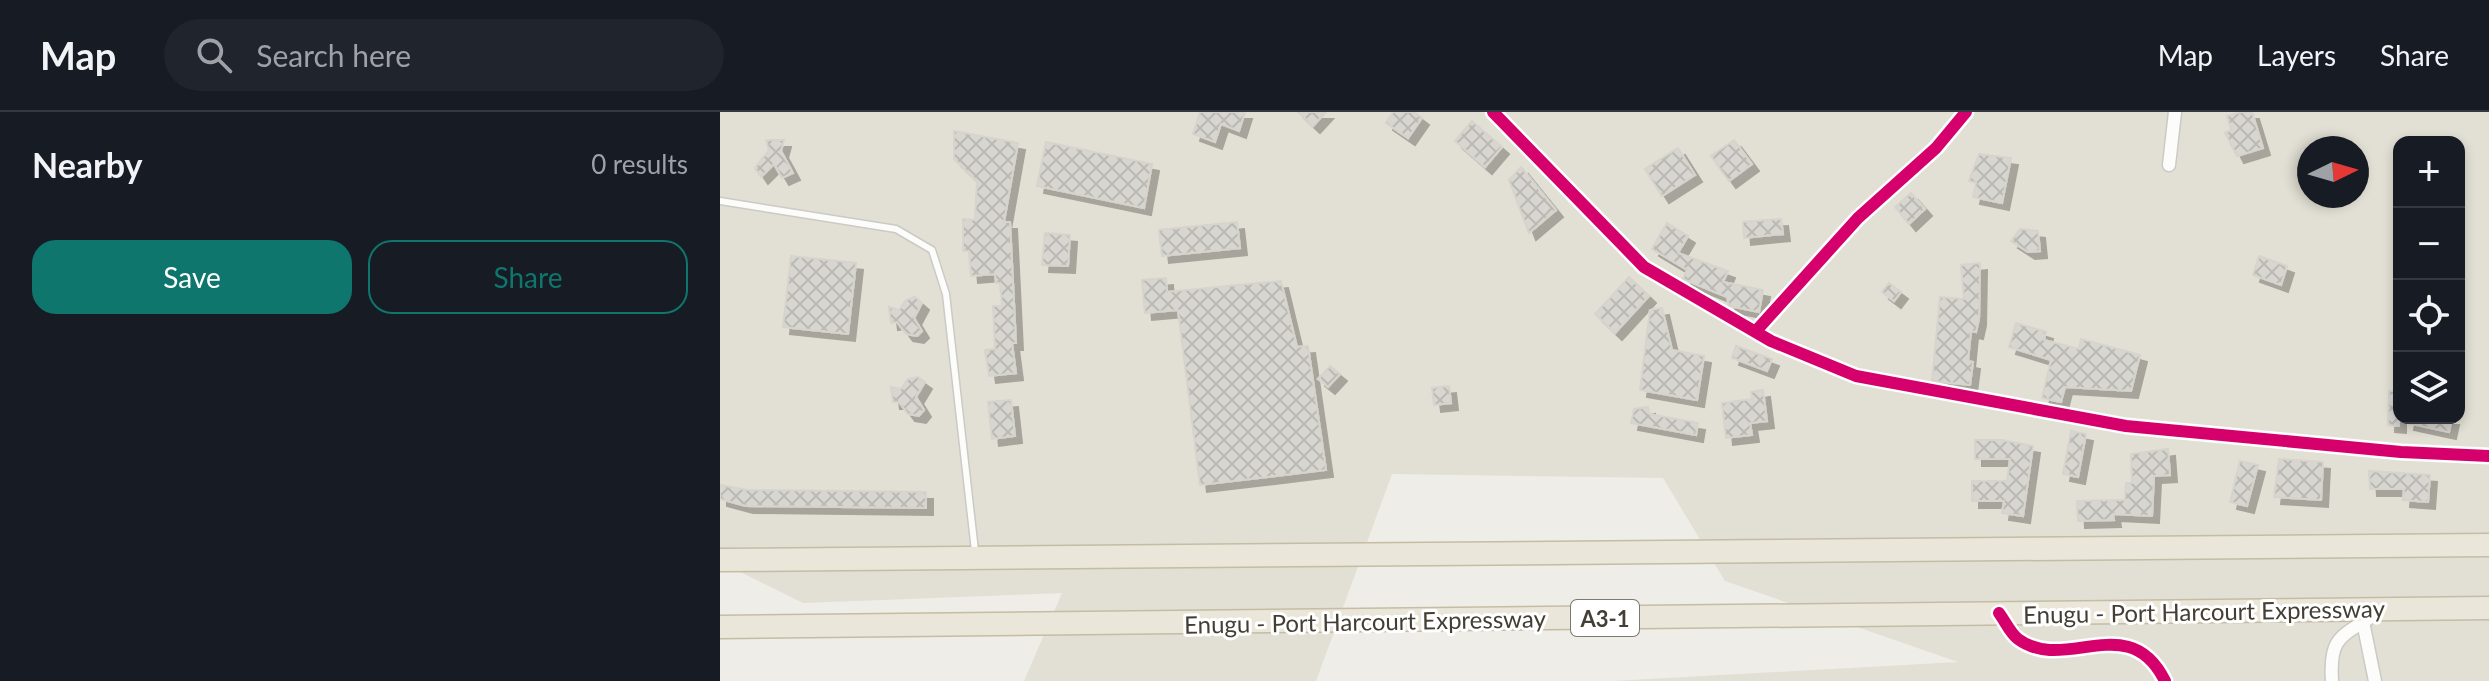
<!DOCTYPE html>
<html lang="en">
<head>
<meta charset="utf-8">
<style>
  :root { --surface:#171b24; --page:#20242c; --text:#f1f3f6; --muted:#9ea1a6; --line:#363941; --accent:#0f766e }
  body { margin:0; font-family:Lato,sans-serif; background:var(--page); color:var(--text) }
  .controls { position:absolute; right:24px; top:24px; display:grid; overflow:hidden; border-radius:16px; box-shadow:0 4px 12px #0003 }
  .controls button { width:72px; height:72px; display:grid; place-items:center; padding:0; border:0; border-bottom:2px solid var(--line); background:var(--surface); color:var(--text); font:40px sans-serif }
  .compass { position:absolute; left:1577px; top:24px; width:72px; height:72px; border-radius:50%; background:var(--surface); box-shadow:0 4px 12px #0003; rotate:85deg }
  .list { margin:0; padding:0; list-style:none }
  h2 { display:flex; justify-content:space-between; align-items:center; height:104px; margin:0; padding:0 32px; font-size:34px }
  h2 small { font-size:26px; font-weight:400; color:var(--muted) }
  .actions { display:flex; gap:16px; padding:24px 32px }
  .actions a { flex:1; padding:18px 0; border:2px solid var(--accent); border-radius:24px; text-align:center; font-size:28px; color:var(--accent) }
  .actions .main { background:var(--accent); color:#fff }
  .icon { flex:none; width:44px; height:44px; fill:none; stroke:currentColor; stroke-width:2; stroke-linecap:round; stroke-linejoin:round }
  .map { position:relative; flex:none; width:1769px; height:569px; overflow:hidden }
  header { display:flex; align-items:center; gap:48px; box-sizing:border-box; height:112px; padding:0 40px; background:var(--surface); border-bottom:2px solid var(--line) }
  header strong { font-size:38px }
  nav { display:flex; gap:44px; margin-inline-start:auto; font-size:28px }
  .search { width:560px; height:72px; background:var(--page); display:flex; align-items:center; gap:20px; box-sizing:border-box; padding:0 28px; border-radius:44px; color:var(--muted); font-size:30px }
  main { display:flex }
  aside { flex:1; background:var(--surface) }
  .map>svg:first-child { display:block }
  .residential { fill:#e2dfd4; fill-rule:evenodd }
  .building { fill:url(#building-cross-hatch); stroke:#d6d4cd; stroke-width:2; filter:url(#shadow) }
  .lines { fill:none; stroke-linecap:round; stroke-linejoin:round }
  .lane-casing { stroke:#cccac5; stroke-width:9 }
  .street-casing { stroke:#cccac5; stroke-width:15 }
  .highway-casing { stroke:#c4bda4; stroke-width:25 }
  .lane { stroke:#fcfcfb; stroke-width:6 }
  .street { stroke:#fcfcfb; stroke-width:12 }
  .highway { stroke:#eae6d9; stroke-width:22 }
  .cycleway-casing { stroke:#fff; stroke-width:17 }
  .cycleway { stroke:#d6006c; stroke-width:12 }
  .labels { text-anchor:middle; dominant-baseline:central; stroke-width:6; stroke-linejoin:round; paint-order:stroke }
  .shield { fill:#fff; stroke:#7b7971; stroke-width:2 }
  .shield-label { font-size:22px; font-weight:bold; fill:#433f34 }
  .street-label { font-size:24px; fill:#433f34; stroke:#fff }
</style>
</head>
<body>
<header>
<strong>Map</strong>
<div class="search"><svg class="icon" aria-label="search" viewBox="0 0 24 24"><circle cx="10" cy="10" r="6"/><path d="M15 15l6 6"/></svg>Search here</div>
<nav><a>Map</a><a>Layers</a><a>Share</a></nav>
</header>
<main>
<aside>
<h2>Nearby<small>0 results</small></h2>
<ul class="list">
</ul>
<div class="actions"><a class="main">Save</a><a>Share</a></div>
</aside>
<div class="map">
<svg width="1769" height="569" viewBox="0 0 1769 569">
  <defs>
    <pattern id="building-cross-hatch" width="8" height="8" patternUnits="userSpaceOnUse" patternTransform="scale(2)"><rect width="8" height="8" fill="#d7d6d0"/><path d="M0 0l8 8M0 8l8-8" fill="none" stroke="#bab9b3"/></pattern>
    <filter id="shadow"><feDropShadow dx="7" dy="7" stdDeviation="0" flood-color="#0004"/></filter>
  </defs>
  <rect width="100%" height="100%" fill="#eeede7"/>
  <!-- residential -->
  <path class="residential" d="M0,0H1769V569H893L1238,550L1005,469L943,366L672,362L596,569H304L342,481L83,491L0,450ZM1679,30H1739V306H1679ZM1589,36H1637V84H1589Z"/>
  <!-- building -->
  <g class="building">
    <polygon points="480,0 525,0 519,19 501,12 495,30 473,22"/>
    <polygon points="578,0 606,0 593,14"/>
    <polygon points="673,0 694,0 702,6 688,26 666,11"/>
    <polygon points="1521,0 1532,0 1543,36 1517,44 1505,21 1511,18 1507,4"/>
    <polygon points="752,9 782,35 765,55 735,29"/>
    <polygon points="234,19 298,31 284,110 290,110 296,231 292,231 296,261 269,264 265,238 275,237 273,194 282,194 280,171 276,171 275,162 251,164 249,139 243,139 243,107 255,108 257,69 234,47"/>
    <polygon points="46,28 64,28 61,39 73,61 62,66 54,52 41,65 35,56 49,38"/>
    <polygon points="1014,28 1032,52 1009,69 991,44"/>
    <polygon points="326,30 432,52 424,96 317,74"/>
    <polygon points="958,36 975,63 942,84 925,57"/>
    <polygon points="1259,42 1291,46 1282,91 1253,85 1256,71 1249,69"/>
    <polygon points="801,55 836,98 809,121 789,68"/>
    <polygon points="1191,81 1205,97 1189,112 1175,95"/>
    <polygon points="1061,107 1063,122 1024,126 1023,110"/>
    <polygon points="517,110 520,136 442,144 439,118"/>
    <polygon points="947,111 968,124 958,141 1008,159 1003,170 1043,178 1039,200 1009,194 1007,185 963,167 967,158 932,137"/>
    <polygon points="1300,117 1318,119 1320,139 1308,140 1291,129"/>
    <polygon points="325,121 350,123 348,154 322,153"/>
    <polygon points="71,144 136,151 128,222 63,215"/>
    <polygon points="1539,144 1567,154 1561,173 1533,163"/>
    <polygon points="1260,151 1259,207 1256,220 1251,219 1248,249 1253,250 1250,273 1212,269 1220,185 1244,187 1241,153"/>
    <polygon points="909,165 929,184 895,221 875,202"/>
    <polygon points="446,166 447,180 561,169 577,235 588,234 606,358 480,373 458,198 425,201 422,168"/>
    <polygon points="1169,171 1181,180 1174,189 1162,180"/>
    <polygon points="195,185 202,191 194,206 202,219 197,224 186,222 177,210 171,211 169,195 179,198 186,188"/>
    <polygon points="942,196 952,238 984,244 977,288 920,278 930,198"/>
    <polygon points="1296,211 1326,220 1324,228 1359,237 1361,227 1420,243 1411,279 1345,275 1341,290 1322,286 1331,248 1289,235"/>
    <polygon points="1016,234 1052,247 1047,259 1012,246"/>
    <polygon points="610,254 620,262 608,275 598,267"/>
    <polygon points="198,265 205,270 196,285 204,298 199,304 188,302 179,290 173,290 171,275 181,277 188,267"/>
    <polygon points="729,274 731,291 714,293 712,276"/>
    <polygon points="1043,278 1047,309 1030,311 1032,323 1006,326 1002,291 1032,287 1031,280"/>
    <polygon points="1669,279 1679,279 1679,314 1668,313"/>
    <polygon points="291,288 295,324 272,327 268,290"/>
    <polygon points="928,295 929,302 978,311 976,323 911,311 914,297"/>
    <polygon points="1688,306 1732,306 1729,320 1687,311"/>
    <polygon points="1351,319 1366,322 1358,365 1343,362"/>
    <polygon points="1255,328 1282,328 1313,334 1303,404 1282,401 1284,389 1252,389 1252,369 1287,369 1290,347 1255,347"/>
    <polygon points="1448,337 1450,363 1434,364 1432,404 1393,402 1394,408 1358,409 1357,389 1405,388 1406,371 1412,371 1411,342"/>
    <polygon points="1559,347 1603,350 1601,388 1554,385"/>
    <polygon points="1520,349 1538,353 1527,394 1510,390"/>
    <polygon points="1649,359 1710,363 1708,390 1683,388 1684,377 1650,377"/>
    <polygon points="0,373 27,378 206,380 206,396 26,394 0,387"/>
  </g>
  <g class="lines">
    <defs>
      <polyline id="lane" points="0,89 176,117 212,138 226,182 255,439"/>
      <g id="street">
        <polyline points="773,0 924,155 1051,229 1136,264 1406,314 1681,340 1769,344"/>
        <polyline points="1449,53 1455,0"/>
        <polyline points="1036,219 1138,106 1216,36 1246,0"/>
        <path d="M1279,501C1285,509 1290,521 1298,527C1345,562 1409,496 1445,569"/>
        <polyline points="1643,510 1655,569"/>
        <path d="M1612,569C1609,523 1622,525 1657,501"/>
      </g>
      <g id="highway">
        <polyline points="0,448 1769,433"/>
        <polyline points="0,515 1769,496"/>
      </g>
    </defs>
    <!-- lane casing -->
    <use href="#lane" class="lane-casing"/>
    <!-- street casing -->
    <use href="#street" class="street-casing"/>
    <!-- highway casing -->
    <use href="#highway" class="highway-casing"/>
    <!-- lane -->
    <use href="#lane" class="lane"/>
    <!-- street -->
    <use href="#street" class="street"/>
    <!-- highway -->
    <use href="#highway" class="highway"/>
    <defs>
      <g id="cycleway">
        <polyline points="773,0 924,155 1051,229 1136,264 1406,314 1681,340 1769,344"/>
        <polyline points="1036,219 1138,106 1216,36 1246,0"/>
        <path d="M1279,501C1285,509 1290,521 1298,527C1345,562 1409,496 1445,569"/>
      </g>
    </defs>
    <!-- cycleway casing -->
    <use href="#cycleway" class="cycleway-casing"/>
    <!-- cycleway -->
    <use href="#cycleway" class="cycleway"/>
  </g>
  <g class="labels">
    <!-- shield labels -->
    <rect class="shield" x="851" y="488" width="68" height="36" rx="6"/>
    <g class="shield-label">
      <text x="885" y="506">A3-1</text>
    </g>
    <!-- street labels -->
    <g class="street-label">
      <text transform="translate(1484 499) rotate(-1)">Enugu - Port Harcourt Expressway</text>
      <text transform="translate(645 509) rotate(-1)">Enugu - Port Harcourt Expressway</text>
    </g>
  </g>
</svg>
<div class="controls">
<button>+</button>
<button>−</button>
<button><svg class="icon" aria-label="locate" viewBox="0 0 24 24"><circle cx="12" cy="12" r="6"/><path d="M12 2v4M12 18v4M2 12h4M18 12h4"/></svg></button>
<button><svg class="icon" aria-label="layers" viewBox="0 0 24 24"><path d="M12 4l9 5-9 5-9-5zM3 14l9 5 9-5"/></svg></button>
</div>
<svg class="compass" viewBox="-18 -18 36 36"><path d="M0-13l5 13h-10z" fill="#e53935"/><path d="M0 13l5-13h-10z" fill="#9ea1a6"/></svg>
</div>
</main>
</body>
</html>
